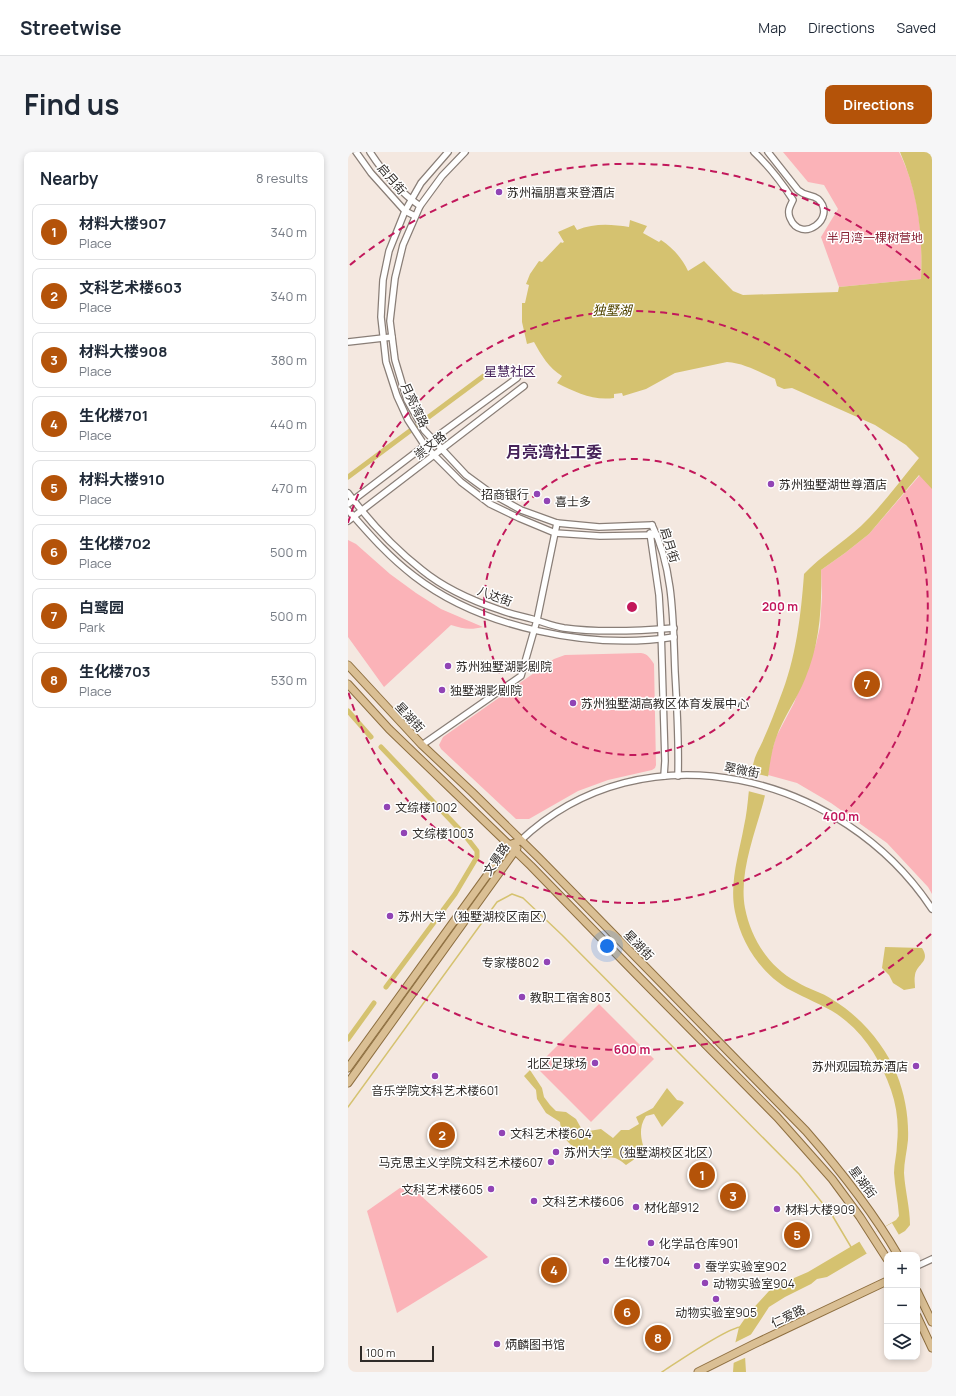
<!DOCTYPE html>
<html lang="en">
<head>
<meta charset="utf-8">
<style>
  :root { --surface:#fff; --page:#f6f6f7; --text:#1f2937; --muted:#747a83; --line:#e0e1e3; --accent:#b45309 }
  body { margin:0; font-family:Manrope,"Noto Sans SC",sans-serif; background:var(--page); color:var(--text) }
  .controls { position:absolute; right:12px; bottom:12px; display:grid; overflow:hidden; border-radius:8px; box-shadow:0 2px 6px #0003 }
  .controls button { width:36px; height:36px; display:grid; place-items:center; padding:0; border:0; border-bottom:1px solid var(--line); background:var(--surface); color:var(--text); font:20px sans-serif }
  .scale { position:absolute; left:12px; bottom:10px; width:74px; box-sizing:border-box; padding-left:4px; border:2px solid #2f2b28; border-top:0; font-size:11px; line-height:14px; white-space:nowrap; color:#2f2b28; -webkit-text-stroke:3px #fff; paint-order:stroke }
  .you { position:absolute; left:259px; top:794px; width:14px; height:14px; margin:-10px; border:3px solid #fff; border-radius:50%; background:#1a73e8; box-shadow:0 0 0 6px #1a73e833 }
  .badge { display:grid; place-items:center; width:26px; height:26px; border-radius:50%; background:var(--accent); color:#fff; font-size:13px; font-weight:700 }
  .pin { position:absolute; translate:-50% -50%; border:2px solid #fff; box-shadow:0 1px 4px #0006 }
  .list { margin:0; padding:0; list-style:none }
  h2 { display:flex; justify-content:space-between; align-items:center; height:52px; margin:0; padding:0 16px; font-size:17px }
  h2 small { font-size:13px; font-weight:400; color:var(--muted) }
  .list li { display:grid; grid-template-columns:26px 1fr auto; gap:12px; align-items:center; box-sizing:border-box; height:56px; margin:0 8px 8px; padding:0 8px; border:1px solid var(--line); border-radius:8px }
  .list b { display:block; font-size:15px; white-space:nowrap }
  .list p { margin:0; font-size:13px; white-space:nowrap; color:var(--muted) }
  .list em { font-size:13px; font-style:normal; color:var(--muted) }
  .icon { flex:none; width:22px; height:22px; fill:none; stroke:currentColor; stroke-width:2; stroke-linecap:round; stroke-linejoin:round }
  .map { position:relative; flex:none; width:584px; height:1220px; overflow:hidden; border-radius:8px }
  header { display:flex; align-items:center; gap:24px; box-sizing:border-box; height:56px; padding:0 20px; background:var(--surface); border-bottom:1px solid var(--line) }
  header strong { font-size:19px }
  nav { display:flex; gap:22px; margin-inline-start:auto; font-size:14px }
  .intro { display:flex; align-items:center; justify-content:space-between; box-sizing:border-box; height:96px; padding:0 24px }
  h1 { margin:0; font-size:28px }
  .button { padding:10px 18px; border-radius:8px; background:var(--accent); color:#fff; font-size:14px; font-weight:700 }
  main { display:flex; gap:24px; padding:0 24px }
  aside { flex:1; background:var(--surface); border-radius:8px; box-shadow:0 2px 6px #0003 }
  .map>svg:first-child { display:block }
  .green { fill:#fbb3b8 }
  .water { fill:#d5c270 }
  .pier { fill:#f4e8e0 }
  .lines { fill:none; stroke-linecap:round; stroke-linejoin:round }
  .stream { stroke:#d5c270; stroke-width:1.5 }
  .canal { stroke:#d5c270; stroke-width:5 }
  .minor-casing { stroke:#897e77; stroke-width:8 }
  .major-casing { stroke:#8e6f40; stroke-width:9 }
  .minor { stroke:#fff; stroke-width:5.5 }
  .major { stroke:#dabf94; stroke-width:7 }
  .ring { fill:none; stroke:#c2185b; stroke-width:2; stroke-dasharray:7 5 }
  .poi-dot { fill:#9144b5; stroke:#fff; stroke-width:1.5 }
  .labels { text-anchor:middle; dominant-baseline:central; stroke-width:3; stroke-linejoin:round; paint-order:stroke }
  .street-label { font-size:12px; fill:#2f2b28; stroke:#fff }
  .poi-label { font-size:12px; fill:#2f2b28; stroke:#fff; text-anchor:start }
  .park-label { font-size:12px; fill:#8b2638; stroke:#fff }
  .water-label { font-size:13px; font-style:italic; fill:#524500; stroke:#fff }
  .neighbourhood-label { font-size:13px; fill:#47235a; stroke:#fff }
  .district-label { font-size:16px; font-weight:bold; fill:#47235a; stroke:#fff }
  .centre { fill:#c2185b; stroke:#fff; stroke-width:2 }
  .ring-label { font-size:12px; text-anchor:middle; font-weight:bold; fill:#c2185b; stroke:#fff; stroke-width:3; stroke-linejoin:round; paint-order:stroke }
</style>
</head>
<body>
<header>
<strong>Streetwise</strong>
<nav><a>Map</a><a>Directions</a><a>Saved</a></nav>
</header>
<div class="intro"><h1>Find us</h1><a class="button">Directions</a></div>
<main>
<aside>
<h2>Nearby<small>8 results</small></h2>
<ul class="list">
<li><span class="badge">1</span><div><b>材料大楼907</b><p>Place</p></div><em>340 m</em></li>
<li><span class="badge">2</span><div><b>文科艺术楼603</b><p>Place</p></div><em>340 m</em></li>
<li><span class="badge">3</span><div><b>材料大楼908</b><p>Place</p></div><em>380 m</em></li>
<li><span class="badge">4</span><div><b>生化楼701</b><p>Place</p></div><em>440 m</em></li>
<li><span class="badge">5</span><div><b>材料大楼910</b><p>Place</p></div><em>470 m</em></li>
<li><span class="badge">6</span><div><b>生化楼702</b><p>Place</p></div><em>500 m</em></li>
<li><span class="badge">7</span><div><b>白鹭园</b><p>Park</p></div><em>500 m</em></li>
<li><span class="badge">8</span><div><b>生化楼703</b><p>Place</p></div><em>530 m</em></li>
</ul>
</aside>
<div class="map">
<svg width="584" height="1220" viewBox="0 0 584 1220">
  <rect width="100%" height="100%" fill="#f4e8e0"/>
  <!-- green -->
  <g class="green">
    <path d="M435,0H551C571,39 575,84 573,127L491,135L473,85L490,57L476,33L460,30Z"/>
    <polygon points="584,319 584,742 580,735 539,691 483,651 449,631 420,623 422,606 428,585 446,551 468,492 472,475 474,444 473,418 497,401 521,382 572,323"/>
    <path d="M0,388L8,392L42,422L68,441L93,457L135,475C123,478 115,477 103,473L36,535L0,485Z"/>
    <path d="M293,501C300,502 302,506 306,512L308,613L307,616L304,618L260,628L230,639L181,667H168L93,597L91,593L95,585L206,507L217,503Z"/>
    <polygon points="251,852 306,907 243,970 188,915"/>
    <polygon points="59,1031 140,1105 49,1161 19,1059"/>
  </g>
  <!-- water -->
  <g class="water">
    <path d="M552,0H584V337L571,323L521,382L497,401L473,418C474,455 472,492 457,527C449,547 435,566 428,586C420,609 421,633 414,655C405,686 391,724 397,756C403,787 421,815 449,830C460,837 474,840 485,848C513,865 537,893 549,923C557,943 561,966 560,988C559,999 556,1010 556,1021C557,1038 562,1056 562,1073L557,1079L479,1125L469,1127L463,1132L437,1145L421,1155L402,1184L397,1204L398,1220H385L387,1192L391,1175L400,1162L421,1139L430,1133L460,1120L548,1068L551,1064C550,1050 547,1035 546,1021C546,1011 549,1002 549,992C551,974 549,955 543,938C534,912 520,887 498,869C483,856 465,850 448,841C416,826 394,794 387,760C381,731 391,702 396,674C401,653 400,630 406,609C408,601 413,594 416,586C422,573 427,559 432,546C448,507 453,463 456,422C473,404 494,391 513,374C534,354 552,329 571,306L558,293L527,273L444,236L436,237L429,234L427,227C411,220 396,211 379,210L327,221L298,237L275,244L274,241L266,242V246C245,249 227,240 209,231L214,224C201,216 193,203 186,190L179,192L174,170V151H177L181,133L178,132L182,122L191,109L194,110L213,90L214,91L216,90L210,80L226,73L229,78C246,71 263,72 281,75L282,68L299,74L295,81L311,90L313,88C325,96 334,106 340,119L356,109L385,139L395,143L490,140L491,135L573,127C575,83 570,41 552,0Z"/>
    <path d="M537,795L574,796C583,810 569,811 567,823C566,827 567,832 567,836L556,838L545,831L541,823L534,816Z"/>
    <path d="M182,918L194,936L196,945L202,953L208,959L218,960L228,967L233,976L241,979L253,977L265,986L273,978H281L291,972L288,965L305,956L319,936L329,948L334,949L336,951L314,975L306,962L298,964C290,976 293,987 297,1000L278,1013C271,1007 265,1003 257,1007C248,1005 251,1001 245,999C241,997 239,998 235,998C221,997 213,982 212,970L198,961L189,947L188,938L176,924Z"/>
  </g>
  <!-- pier -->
  <g class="pier">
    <polygon points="401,620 422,625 419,644 400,639"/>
    <polygon points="544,1071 551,1083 519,1102 511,1089"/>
    <polygon points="404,1182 400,1196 399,1205 383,1212 386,1191"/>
  </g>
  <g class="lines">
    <!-- stream -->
    <g class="stream">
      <polyline points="0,955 149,750 164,742 175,746 214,783 451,1022 484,1063 503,1095"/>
      <path d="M314,1220C328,1211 380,1175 393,1175"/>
    </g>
    <!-- canal -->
    <g class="canal">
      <polyline points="0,325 137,223"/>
      <polyline points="0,559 23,585"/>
      <polyline points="33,595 115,681 129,699 129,705 107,742 38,835"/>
      <polyline points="0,887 26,851"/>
    </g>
    <defs>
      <g id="minor">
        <polyline points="8,0 23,21 57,59 67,64"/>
        <path d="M22,0C35,20 52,40 72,54"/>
        <polyline points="100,0 73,31 57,59 41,99 35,128 33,165 38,210 49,244 60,268 77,294 113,330 142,352 171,366 207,381 252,384 309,383"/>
        <polyline points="117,0 94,24 72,54 55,93 47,126 42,169 47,208 59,248 76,278 118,323 144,342 173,358 209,371 251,375 304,373"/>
        <path d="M406,0C422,15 434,31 445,48C442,54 439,59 442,66C453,93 490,66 470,47C463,42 458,45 450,38L420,0"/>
        <polyline points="0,190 44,185"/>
        <path d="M0,341C21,369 46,396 74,418C96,436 125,449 152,458C162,462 173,464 184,467C195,470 205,474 216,476C252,481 290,479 326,476"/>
        <polyline points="0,352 84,288 169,226"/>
        <path d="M0,358C22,383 40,404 66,424C133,476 243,498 326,485"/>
        <polyline points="0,369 176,234"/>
        <path d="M304,373C326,417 325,471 327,520C329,554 331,589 330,624"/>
        <polyline points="302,381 311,443 313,477 317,609 316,624"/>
        <polyline points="74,593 173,524 189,468 209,371"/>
        <path d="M172,689C296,571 495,622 584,757"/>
        <polyline points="569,1114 584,1107"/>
      </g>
      <g id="major">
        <path d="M0,513L74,593L124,640L190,705L458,979C492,1018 524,1058 550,1103"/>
        <polyline points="0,532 41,577 183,714 289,823 429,965 484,1027 512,1065 539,1107"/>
        <polyline points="0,916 161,693 172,689"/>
        <polyline points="0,931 169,696"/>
        <polyline points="569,1139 584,1170"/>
        <polyline points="569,1164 584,1196"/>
        <polyline points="350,1220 406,1192 539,1129"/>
      </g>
    </defs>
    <!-- minor casing -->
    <use href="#minor" class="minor-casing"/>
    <!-- major casing -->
    <use href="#major" class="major-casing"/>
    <!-- minor -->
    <use href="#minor" class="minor"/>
    <!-- major -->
    <use href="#major" class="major"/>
  </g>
  <!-- distance rings -->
  <g class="ring">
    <circle cx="284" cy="455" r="148"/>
    <path d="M0 371A296 296 0 1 1 0 539"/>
    <path d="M583 782A443 443 0 0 1 2 797M2 113A443 443 0 0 1 583 128"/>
  </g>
  <!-- markers -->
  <g class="poi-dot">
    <circle cx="151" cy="40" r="4"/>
    <circle cx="423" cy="332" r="4"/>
    <circle cx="189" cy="342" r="4"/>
    <circle cx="199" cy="349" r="4"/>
    <circle cx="100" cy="514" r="4"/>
    <circle cx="94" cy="538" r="4"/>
    <circle cx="225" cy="551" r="4"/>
    <circle cx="39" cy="655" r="4"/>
    <circle cx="56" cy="681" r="4"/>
    <circle cx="42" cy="764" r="4"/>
    <circle cx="199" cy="810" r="4"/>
    <circle cx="174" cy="845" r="4"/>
    <circle cx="247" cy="911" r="4"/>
    <circle cx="568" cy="914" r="4"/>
    <circle cx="87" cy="924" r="4"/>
    <circle cx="154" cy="981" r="4"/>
    <circle cx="208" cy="1000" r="4"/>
    <circle cx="203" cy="1010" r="4"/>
    <circle cx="143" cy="1037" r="4"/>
    <circle cx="186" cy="1049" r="4"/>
    <circle cx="288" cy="1055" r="4"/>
    <circle cx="429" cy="1057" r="4"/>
    <circle cx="303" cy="1091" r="4"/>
    <circle cx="258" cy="1109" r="4"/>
    <circle cx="349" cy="1114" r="4"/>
    <circle cx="357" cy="1131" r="4"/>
    <circle cx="368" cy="1147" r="4"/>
    <circle cx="149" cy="1192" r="4"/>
  </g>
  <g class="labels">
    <!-- street labels -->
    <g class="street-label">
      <text transform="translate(44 27) rotate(49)">启月街</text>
      <text transform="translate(67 253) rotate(65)">月亮湾路</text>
      <text transform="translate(82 293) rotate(-38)">崇文路</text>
      <text transform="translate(322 393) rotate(73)">启月街</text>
      <text transform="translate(147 444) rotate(20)">八达街</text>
      <text transform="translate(62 565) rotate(47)">星湖街</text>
      <text transform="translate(394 618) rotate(11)">翠微街</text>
      <text transform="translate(148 707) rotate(-56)">文景路</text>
      <text transform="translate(291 793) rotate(46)">星湖街</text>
      <text transform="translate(515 1030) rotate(53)">星湖街</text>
      <text transform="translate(440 1164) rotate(-25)">仁爱路</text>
    </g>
    <!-- poi labels -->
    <g class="poi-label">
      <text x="159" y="40">苏州福朋喜来登酒店</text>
      <text x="431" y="332">苏州独墅湖世尊酒店</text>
      <text x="181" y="342" text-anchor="end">招商银行</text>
      <text x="207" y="349">喜士多</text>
      <text x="108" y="514">苏州独墅湖影剧院</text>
      <text x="102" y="538">独墅湖影剧院</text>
      <text x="233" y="551">苏州独墅湖高教区体育发展中心</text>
      <text x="47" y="655">文综楼1002</text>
      <text x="64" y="681">文综楼1003</text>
      <text x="50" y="764">苏州大学（独墅湖校区南区）</text>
      <text x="191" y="810" text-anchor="end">专家楼802</text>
      <text x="182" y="845">教职工宿舍803</text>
      <text x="239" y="911" text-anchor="end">北区足球场</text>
      <text x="560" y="914" text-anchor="end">苏州观园琉苏酒店</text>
      <text x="87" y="938" text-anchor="middle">音乐学院文科艺术楼601</text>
      <text x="162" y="981">文科艺术楼604</text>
      <text x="216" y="1000">苏州大学（独墅湖校区北区）</text>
      <text x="195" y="1010" text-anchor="end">马克思主义学院文科艺术楼607</text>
      <text x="135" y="1037" text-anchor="end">文科艺术楼605</text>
      <text x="194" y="1049">文科艺术楼606</text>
      <text x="296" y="1055">材化部912</text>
      <text x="437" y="1057">材料大楼909</text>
      <text x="311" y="1091">化学品仓库901</text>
      <text x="266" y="1109">生化楼704</text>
      <text x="357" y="1114">蚕学实验室902</text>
      <text x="365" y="1131">动物实验室904</text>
      <text x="368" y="1160" text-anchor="middle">动物实验室905</text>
      <text x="157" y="1192">炳麟图书馆</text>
    </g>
    <!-- park labels -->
    <g class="park-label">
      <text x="527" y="85">半月湾一棵树营地</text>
    </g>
    <!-- water labels -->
    <g class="water-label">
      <text x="264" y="158">独墅湖</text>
    </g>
    <!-- neighbourhood labels -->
    <g class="neighbourhood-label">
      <text x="162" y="219">星慧社区</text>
    </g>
    <!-- district labels -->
    <g class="district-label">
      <text x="206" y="300">月亮湾社工委</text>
    </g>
  </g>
  <circle cx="284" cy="455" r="6" class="centre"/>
  <g class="ring-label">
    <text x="432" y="459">200 m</text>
    <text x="493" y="669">400 m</text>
    <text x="284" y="902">600 m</text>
  </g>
</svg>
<div class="controls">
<button>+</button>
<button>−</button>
<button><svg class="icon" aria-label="layers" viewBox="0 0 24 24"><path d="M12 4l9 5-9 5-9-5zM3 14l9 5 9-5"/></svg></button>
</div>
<div class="scale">100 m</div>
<div class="you"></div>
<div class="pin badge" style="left:354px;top:1023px">1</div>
<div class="pin badge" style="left:94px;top:983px">2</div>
<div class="pin badge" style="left:385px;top:1044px">3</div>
<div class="pin badge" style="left:206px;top:1118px">4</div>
<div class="pin badge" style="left:449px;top:1083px">5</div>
<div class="pin badge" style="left:279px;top:1160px">6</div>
<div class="pin badge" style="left:519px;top:532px">7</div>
<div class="pin badge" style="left:310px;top:1186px">8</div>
</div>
</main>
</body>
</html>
